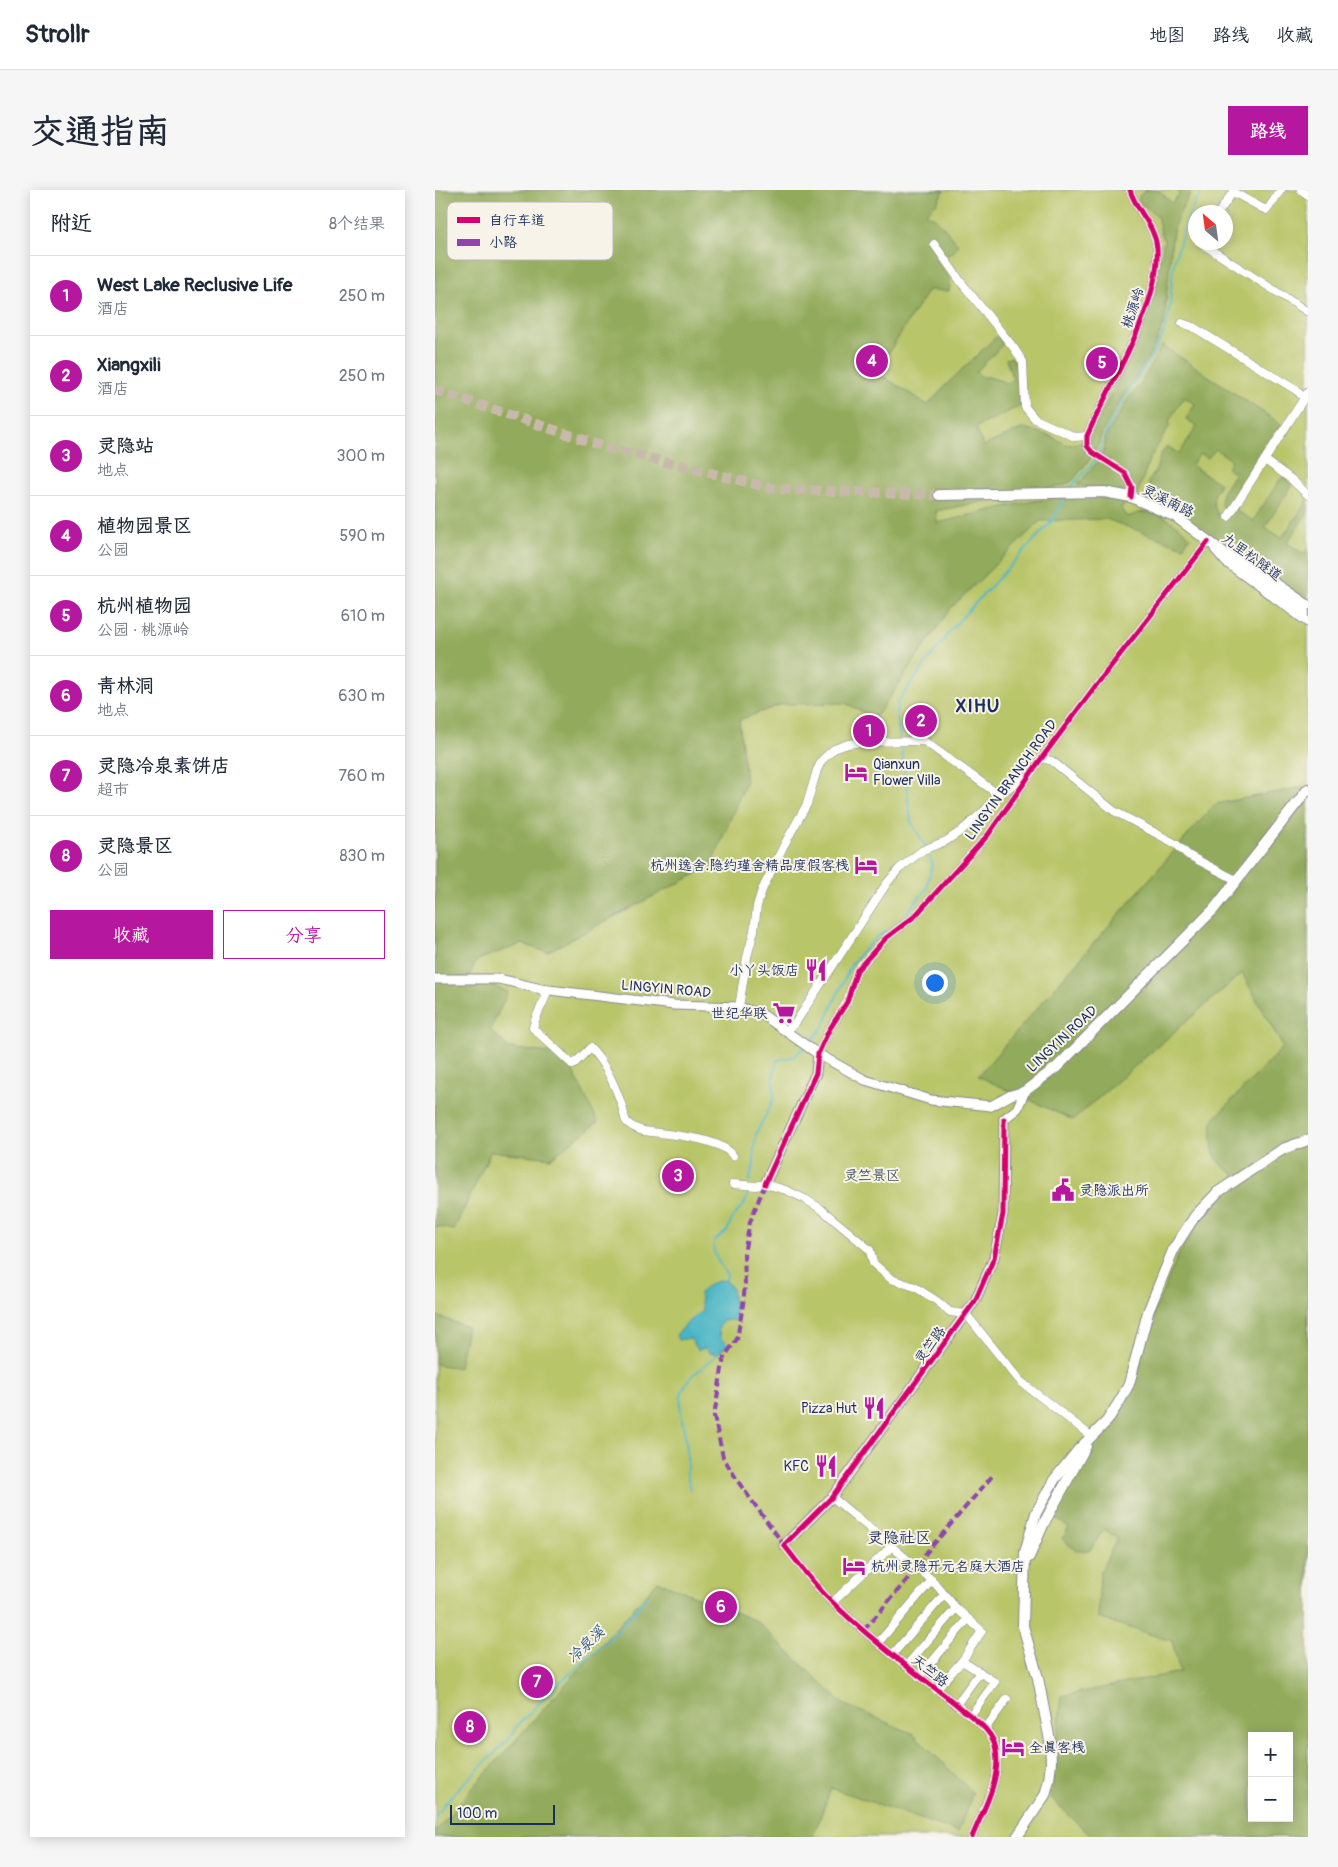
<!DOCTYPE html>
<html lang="zh">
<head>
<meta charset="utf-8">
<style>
  :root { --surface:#fff; --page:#f6f6f7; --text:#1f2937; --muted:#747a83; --line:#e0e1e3; --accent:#b5179e }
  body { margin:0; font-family:Pangolin,"LXGW WenKai TC",sans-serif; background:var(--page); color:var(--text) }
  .controls { position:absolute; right:15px; bottom:15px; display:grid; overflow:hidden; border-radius:0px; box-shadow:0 2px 12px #0003 }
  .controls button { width:45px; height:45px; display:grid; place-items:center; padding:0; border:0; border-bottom:1px solid var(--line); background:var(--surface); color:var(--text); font:25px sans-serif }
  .compass { position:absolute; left:753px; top:15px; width:45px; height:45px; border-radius:50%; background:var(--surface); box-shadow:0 2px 12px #0003; rotate:331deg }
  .scale { position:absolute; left:15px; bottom:12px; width:105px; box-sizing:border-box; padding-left:5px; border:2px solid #1b2f5e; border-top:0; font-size:14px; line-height:18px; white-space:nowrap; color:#1b2f5e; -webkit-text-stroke:4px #f7f3e8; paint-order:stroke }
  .you { position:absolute; left:499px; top:792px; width:18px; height:18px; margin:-12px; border:4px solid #fff; border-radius:50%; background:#1a73e8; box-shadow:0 0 0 8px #1a73e833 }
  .badge { display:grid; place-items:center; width:32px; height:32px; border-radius:50%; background:var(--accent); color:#fff; font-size:16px; font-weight:700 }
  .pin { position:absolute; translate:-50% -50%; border:2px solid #fff; box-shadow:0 1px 5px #0006 }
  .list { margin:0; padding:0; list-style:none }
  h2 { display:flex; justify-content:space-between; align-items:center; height:65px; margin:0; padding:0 20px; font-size:21px }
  h2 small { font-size:16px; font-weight:400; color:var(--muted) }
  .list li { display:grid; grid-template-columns:32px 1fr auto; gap:15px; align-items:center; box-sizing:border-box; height:80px; padding:0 20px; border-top:1px solid var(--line) }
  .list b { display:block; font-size:19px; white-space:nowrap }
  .list p { margin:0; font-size:16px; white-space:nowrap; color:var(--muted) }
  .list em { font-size:16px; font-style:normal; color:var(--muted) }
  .actions { display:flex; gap:10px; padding:15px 20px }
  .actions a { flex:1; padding:11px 0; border:1px solid var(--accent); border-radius:0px; text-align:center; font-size:18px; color:var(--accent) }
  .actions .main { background:var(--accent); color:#fff }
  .map { position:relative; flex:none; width:873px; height:1647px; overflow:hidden; border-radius:0px }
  header { display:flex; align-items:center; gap:30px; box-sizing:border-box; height:70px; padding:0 25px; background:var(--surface); border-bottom:1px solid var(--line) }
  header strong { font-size:24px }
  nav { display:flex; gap:28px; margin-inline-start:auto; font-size:18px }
  .intro { display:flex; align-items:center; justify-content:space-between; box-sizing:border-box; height:120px; padding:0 30px }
  h1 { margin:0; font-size:35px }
  .button { padding:12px 22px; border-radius:0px; background:var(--accent); color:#fff; font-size:18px; font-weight:700 }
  main { display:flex; gap:30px; padding:0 30px }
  aside { flex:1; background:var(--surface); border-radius:0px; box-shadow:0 2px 12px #0003 }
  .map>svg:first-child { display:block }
  .green { fill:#b8c567; stroke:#6a7a62; fill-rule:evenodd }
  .forest { fill:#92aa5c; stroke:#566c5d; fill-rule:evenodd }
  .water { fill:#48b5c4; stroke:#327291 }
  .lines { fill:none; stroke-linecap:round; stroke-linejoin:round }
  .stream { stroke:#48b5c4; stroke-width:2 }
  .secondary-tunnel { stroke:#c9b9ac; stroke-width:10; stroke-dasharray:10 5; stroke-linecap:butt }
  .minor-casing { stroke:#88858e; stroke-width:9 }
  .tertiary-casing { stroke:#88858e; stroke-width:11 }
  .secondary-casing { stroke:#88858e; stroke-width:12 }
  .minor { stroke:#fff; stroke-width:8 }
  .tertiary { stroke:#fff; stroke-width:9 }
  .secondary { stroke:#fff; stroke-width:10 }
  .quiet { stroke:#8e44ad; stroke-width:4; stroke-dasharray:8 4; stroke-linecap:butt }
  .cycleway-casing { stroke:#f7f3e8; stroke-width:8 }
  .cycleway { stroke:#d6006c; stroke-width:5 }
  .labels { text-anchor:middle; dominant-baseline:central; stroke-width:4; stroke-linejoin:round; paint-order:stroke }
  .street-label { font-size:14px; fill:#1b2f5e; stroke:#f7f3e8 }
  .poi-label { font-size:14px; fill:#1b2f5e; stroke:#f7f3e8; text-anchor:end }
  .park-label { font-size:14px; fill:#425460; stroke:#f7f3e8 }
  .water-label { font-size:15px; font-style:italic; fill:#28577d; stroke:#f7f3e8 }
  .quarter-label { font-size:16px; fill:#1b2f5e; stroke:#f7f3e8 }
  .district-label { font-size:19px; font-weight:bold; letter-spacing:1px; fill:#1b2f5e; stroke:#f7f3e8 }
  .key { fill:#f7f3e8; stroke:#b5b8bf; stroke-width:1 }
  .key-label { font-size:14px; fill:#1b2f5e }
</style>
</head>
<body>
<header>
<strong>Strollr</strong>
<nav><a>地图</a><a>路线</a><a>收藏</a></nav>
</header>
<div class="intro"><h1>交通指南</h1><a class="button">路线</a></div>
<main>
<aside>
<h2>附近<small>8个结果</small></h2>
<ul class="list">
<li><span class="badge">1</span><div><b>West Lake Reclusive Life</b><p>酒店</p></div><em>250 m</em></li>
<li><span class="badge">2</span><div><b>Xiangxili</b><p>酒店</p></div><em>250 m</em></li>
<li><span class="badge">3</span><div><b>灵隐站</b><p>地点</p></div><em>300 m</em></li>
<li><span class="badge">4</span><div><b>植物园景区</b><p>公园</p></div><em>590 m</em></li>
<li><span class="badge">5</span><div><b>杭州植物园</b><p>公园 · 桃源岭</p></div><em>610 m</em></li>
<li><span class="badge">6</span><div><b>青林洞</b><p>地点</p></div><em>630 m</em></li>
<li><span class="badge">7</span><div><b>灵隐冷泉素饼店</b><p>超市</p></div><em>760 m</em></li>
<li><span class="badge">8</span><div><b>灵隐景区</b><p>公园</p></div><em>830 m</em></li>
</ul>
<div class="actions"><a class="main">收藏</a><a>分享</a></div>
</aside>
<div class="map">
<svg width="873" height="1647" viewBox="0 0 873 1647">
  <rect width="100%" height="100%" fill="#f7f3e8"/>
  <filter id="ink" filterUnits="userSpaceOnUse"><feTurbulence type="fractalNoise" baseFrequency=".02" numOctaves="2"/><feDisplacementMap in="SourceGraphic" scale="10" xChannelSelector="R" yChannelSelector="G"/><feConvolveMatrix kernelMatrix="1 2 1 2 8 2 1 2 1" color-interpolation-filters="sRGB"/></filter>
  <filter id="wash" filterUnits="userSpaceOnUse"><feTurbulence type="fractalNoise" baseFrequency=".0096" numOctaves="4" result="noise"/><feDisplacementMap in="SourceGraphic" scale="20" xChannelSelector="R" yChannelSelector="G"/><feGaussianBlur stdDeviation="1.12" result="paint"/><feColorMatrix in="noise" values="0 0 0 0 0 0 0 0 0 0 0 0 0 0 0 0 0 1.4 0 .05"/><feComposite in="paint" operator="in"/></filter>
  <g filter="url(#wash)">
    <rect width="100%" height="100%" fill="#f4dbbf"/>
    <!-- green -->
    <path class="green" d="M0,0H873V1647H0ZM761,22H791V52H761ZM817,1546H854V1628H817Z"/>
    <!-- forest -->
    <g class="forest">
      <path d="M0,0H509L502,13L491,23L501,29L523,54L518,63L500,69L516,90L514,101L493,100L445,176L446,185L493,215L512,194L562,146L568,154L541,182L547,187H554L572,193L578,190L571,169L577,167L583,179L585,216L541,237L548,256L589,238L615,246L632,255L646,253L656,268L637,291L630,295L501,321L502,333C561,320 631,296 691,312L686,319L692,327C698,325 705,322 711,322C728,322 743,336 755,347L748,357L671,329L605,331L516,418L440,528L410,513L348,514L304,530L311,591L276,676L112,762L87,754L42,770L33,787L73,802L55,840L74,858L130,865L163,932L116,968L56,961L19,1040L0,1036Z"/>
      <path d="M711,0H723L737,13L744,4L740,0H757C749,15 738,32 737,49C735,69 733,90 731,110C730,117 731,125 729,132C715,178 675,213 661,260L656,256V244L704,148L719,105L729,50L726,43L722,25L704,12V6Z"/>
      <path d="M727,155L847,235L799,314L802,321L818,331L844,291L848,287L856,293V297L830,337L847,348L873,310V322L852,353L869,364L873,358V410L773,344L731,318L712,309L714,291L721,280L726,264L732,256L744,264L762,236L751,229L760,214L749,207L734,231L735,235L714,270L702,305L667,298L642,295L664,271L669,260L671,246L693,209L706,193ZM781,259L796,270L792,279L800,283L787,303L786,314L789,319L784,327C777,312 776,309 785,294L756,275L765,264L773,268Z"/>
      <path d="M873,596V1647H657L616,1608L627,1506L745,1482L737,1451L663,1428L665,1383L682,1348L669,1339L655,1360L642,1361L627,1349L634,1338L618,1326L659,1249L677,1230L697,1201L719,1122L744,1064L767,1025L785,1006L802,993L799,984C774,969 777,957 777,931L848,857L807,783L638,930L543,886L780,614ZM817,1546H854V1628H817Z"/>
      <polygon points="0,1125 32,1137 24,1178 0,1174"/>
      <polygon points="223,1391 321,1431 408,1514 479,1544 538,1603 523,1642 396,1598 378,1647 0,1647 0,1643 20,1618"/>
    </g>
    <!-- water -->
    <path class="water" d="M291,1090L297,1099L301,1130L288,1131L283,1139L286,1148L293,1155L283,1163H275L270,1158L263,1160L255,1148L243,1150L241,1145C246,1141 249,1137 253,1132C257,1127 263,1126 267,1121L265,1103C272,1094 279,1091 291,1090Z"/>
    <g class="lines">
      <!-- stream -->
      <g class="stream">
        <path d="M664,263C675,219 709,186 727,146C737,125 735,100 738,78C739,69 743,60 745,52C751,33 756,15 769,0"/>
        <polyline points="634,299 663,268"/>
        <polyline points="465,550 461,523 463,511 519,436 617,331 631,306"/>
        <polyline points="466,554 476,632 491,657"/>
        <polyline points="374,854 388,837 416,775 429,759 446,744 460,737 492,698 497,674 493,661"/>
        <polyline points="314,992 319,974 319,960 321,944 339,909 338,887 342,870 358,867 370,857"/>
        <path d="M291,1090L292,1085C284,1073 277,1065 279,1051L292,1041L298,1027L310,1013L314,997"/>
        <path d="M256,1299C255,1294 252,1289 252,1284C251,1276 253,1268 252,1260C251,1243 241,1214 248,1199C255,1183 273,1176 283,1163"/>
        <polyline points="0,1628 9,1614 24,1598 73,1550 82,1536 123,1494 179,1445 213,1405"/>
      </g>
    </g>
  </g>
  <g filter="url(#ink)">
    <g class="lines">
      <!-- secondary-tunnel -->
      <polyline class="secondary-tunnel" points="0,200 173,258 340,299 504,305"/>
      <defs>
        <g id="minor">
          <path d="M695,0C701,21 720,35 722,58C726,115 674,194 652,246V256L657,262L690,283L697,297L696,307"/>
          <polyline points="866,0 873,5"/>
          <polyline points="784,22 798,2 827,18 832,20 846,0"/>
          <polyline points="764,52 873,122"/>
          <polyline points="499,54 526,92 579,158 588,172 590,217 600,229 640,247 652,246"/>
          <polyline points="747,133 758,137 861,200 869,208"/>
          <polyline points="830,270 856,289 873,305"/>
          <polyline points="793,327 873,202"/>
          <polyline points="606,568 617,571 679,621 741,654 753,665 801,690"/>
          <path d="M106,799L111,805C107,818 100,825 98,838L138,875L155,858C171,874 180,895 187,916C189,921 189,928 191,931C195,937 203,939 208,941C230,944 286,947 298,966"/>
          <polyline points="304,817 312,767 319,741 322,716 327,700 349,655 372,614 382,580 387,570 399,559 413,554 428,552 489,551 564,605 584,590 593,587"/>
          <polyline points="351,841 361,832 435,719 452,693 464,679 488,660 511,651 526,641 550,620 564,605"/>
          <polyline points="383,864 394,840 412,812 422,780 451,748 480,726 553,645 603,573 662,494 773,352"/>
          <polyline points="298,994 321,996 330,994 351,1000 370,1009 386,1019 435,1060 438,1073 456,1089 480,1097 502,1111 515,1122 531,1124 585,1191 656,1246"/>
          <polyline points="397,1307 497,1390 521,1418 547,1441 527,1471 560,1492 535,1526"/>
          <path d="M349,1355C363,1373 377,1392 393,1408C432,1447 478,1481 522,1515C536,1527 559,1540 561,1560C566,1590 548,1620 537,1647"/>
          <polyline points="398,1412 456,1357"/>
          <polyline points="443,1453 497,1390"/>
          <polyline points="457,1465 509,1405"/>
          <polyline points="471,1476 521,1418"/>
          <polyline points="484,1487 533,1429"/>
          <polyline points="501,1500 527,1471"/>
          <polyline points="521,1515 545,1482"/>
          <polyline points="550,1539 572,1509"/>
        </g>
        <g id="tertiary">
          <polyline points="780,359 791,372 873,432"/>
          <polyline points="802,367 873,415"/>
          <polyline points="0,789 64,789 106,799 239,815 304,817 328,825 383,864 430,890 496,910 556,916"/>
          <polyline points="556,916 576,905 590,901"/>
          <polyline points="569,929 582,919 590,901"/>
          <polyline points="330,994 381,883 383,864"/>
          <polyline points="349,1355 397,1307 540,1111 559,1068 568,1024 569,929"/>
        </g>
        <g id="secondary">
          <polyline points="504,305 669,302 696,307 741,327 869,422"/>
          <polyline points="590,901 622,877 779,719 873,599"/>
          <polyline points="594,1367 609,1333 651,1256"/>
          <polyline points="582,1647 610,1605 614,1590 616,1573 615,1551 603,1488 588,1436 590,1362 601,1323 619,1290 644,1259 672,1231 686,1209 694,1194 713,1122 739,1058 760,1026 783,1002 848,959 873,950"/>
        </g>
      </defs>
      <!-- minor casing -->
      <use href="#minor" class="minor-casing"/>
      <!-- tertiary casing -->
      <use href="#tertiary" class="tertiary-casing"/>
      <!-- secondary casing -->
      <use href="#secondary" class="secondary-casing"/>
      <!-- minor -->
      <use href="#minor" class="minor"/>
      <!-- tertiary -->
      <use href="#tertiary" class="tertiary"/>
      <!-- secondary -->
      <use href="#secondary" class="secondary"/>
      <!-- quiet -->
      <g class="quiet">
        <polyline points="330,994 315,1032 309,1063 310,1094 308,1115 302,1149 289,1167 279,1226 288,1267 304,1293 349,1355"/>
        <polyline points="429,1440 482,1378 491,1363 559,1284"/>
      </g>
      <defs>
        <g id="cycleway">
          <path d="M695,0C701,21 720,35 722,58C726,115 674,194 652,246V256L657,262L690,283L697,297L696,307"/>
          <polyline points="330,994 381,883 383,864 394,840 412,812 422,780 451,748 480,726 553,645 603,573 662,494 773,352"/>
          <path d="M537,1647C548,1620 566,1590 561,1560C559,1540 536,1527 522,1515C478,1481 432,1447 393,1408C377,1392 363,1373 349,1355L397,1307L540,1111L559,1068L568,1024L569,929"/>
        </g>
      </defs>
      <!-- cycleway casing -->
      <use href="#cycleway" class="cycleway-casing"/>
      <!-- cycleway -->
      <use href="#cycleway" class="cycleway"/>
    </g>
  </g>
  <!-- icons -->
  <defs>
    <symbol id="hotel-bare" viewBox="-9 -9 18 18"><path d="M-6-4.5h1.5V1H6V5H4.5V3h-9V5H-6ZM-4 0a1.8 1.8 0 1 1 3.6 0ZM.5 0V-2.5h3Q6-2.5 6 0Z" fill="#b5179e" stroke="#f7f3e8" stroke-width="2.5" paint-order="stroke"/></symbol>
    <symbol id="restaurant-bare" viewBox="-9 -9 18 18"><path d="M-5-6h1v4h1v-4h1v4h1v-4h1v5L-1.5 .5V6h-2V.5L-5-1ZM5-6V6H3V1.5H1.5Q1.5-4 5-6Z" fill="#b5179e" stroke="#f7f3e8" stroke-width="2.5" paint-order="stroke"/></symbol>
    <symbol id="supermarket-bare" viewBox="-9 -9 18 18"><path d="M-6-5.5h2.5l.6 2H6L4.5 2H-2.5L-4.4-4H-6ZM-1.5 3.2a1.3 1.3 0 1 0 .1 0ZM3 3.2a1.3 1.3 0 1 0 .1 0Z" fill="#b5179e" stroke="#f7f3e8" stroke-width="2.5" paint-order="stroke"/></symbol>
    <symbol id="civic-bare" viewBox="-9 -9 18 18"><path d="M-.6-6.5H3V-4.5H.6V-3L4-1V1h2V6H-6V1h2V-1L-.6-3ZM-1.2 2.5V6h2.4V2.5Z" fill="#b5179e" stroke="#f7f3e8" stroke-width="2.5" paint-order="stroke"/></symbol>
  </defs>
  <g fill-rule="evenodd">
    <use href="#hotel-bare" x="405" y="566" width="32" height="32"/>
    <use href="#hotel-bare" x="415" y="659" width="32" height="32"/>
    <use href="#restaurant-bare" x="365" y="764" width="32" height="32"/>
    <use href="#supermarket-bare" x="333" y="807" width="32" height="32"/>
    <use href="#civic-bare" x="612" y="984" width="32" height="32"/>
    <use href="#restaurant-bare" x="423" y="1202" width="32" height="32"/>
    <use href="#restaurant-bare" x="375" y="1260" width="32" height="32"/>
    <use href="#hotel-bare" x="403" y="1360" width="32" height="32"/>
    <use href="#hotel-bare" x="562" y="1541" width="32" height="32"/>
  </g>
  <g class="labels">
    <!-- street labels -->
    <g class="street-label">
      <text transform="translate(698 118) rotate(-71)">桃源岭</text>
      <text transform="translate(733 311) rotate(27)">灵溪南路</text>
      <text transform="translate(817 367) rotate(36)">九里松隧道</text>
      <text transform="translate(576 590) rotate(-54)">LINGYIN BRANCH ROAD</text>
      <text transform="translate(231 799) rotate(5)">LINGYIN ROAD</text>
      <text transform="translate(627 849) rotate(-43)">LINGYIN ROAD</text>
      <text transform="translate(495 1155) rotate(-54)">灵竺路</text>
      <text transform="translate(495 1481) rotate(38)">天竺路</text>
    </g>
    <!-- poi labels -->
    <g class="poi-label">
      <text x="438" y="574" text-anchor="start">Qianxun<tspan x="438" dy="16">Flower Villa</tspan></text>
      <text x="414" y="675">杭州逸舍.隐约瑾舍精品度假客栈</text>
      <text x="364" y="780">小丫头饭店</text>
      <text x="332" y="823">世纪华联</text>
      <text x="644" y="1000" text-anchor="start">灵隐派出所</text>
      <text x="422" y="1218">Pizza Hut</text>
      <text x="374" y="1276">KFC</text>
      <text x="436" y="1376" text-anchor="start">杭州灵隐开元名庭大酒店</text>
      <text x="594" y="1557" text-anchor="start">全真客栈</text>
    </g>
    <!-- park labels -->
    <g class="park-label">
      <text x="437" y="985">灵竺景区</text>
    </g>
    <!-- water labels -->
    <g class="water-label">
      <text transform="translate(151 1455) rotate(-44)">冷泉溪</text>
    </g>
    <!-- quarter labels -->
    <g class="quarter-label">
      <text x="464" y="1348">灵隐社区</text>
    </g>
    <!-- district labels -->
    <g class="district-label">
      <text x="543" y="516">XIHU</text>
    </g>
  </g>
  <!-- legend -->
  <rect x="12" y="12" width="166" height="58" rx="8" class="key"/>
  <rect x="22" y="27" width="23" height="6" fill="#d6006c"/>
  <rect x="22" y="49" width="23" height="7" fill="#8e44ad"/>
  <g class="key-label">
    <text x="54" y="35">自行车道</text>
    <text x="54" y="57">小路</text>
  </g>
</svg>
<div class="controls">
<button>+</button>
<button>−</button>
</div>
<svg class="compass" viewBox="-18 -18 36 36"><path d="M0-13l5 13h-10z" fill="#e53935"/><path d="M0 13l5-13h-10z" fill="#747a83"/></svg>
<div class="scale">100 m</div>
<div class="you"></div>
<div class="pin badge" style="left:434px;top:541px">1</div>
<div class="pin badge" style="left:486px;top:531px">2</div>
<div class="pin badge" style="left:243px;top:986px">3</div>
<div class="pin badge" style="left:437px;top:171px">4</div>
<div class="pin badge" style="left:667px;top:173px">5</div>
<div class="pin badge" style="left:286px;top:1417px">6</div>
<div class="pin badge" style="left:102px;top:1492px">7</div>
<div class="pin badge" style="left:35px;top:1537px">8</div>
</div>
</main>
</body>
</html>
